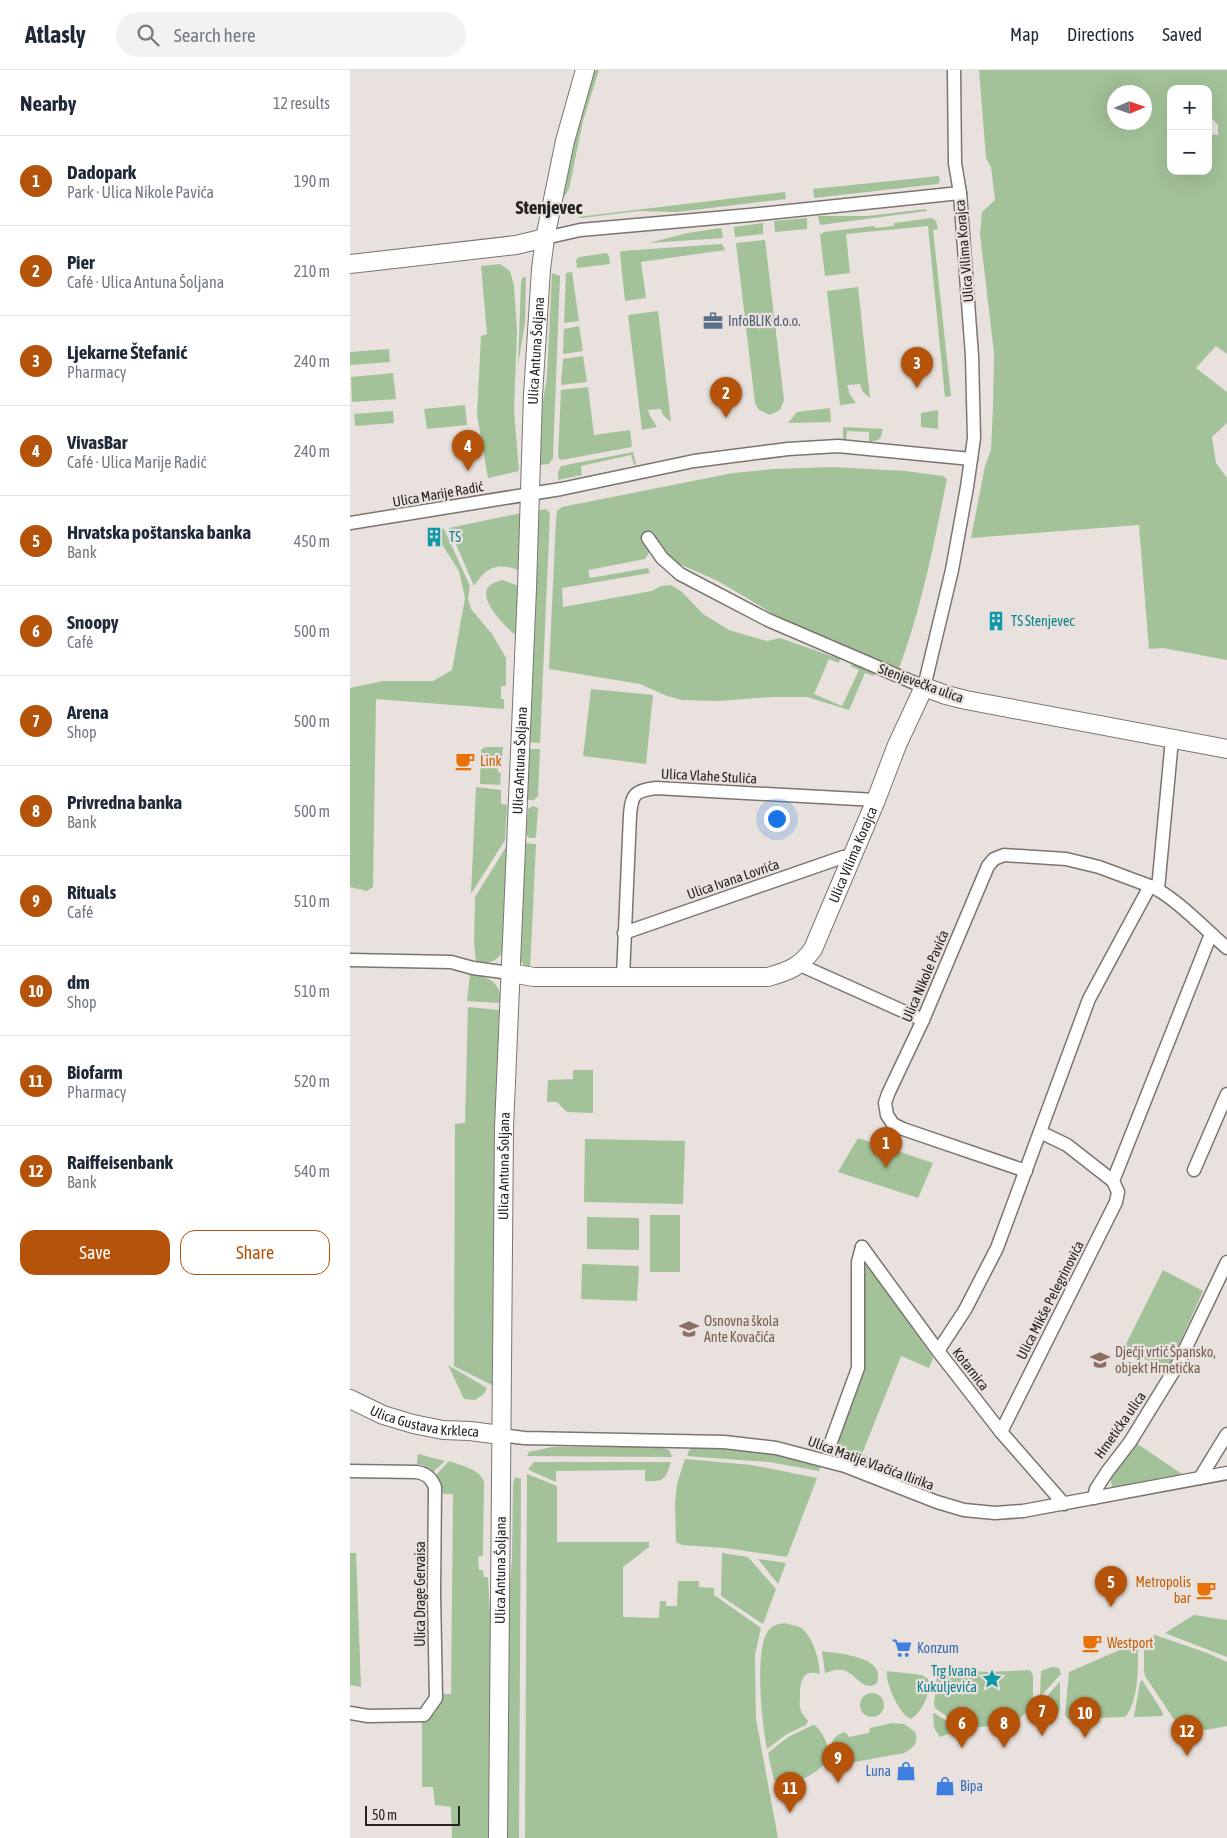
<!DOCTYPE html>
<html lang="en">
<head>
<meta charset="utf-8">
<style>
  :root { --surface:#fff; --page:#f2f2f3; --text:#1f2937; --muted:#747a83; --line:#e0e1e3; --accent:#b45309 }
  body { margin:0; font-family:"Asap Condensed",sans-serif; background:var(--page); color:var(--text) }
  .controls { position:absolute; right:15px; top:15px; display:grid; overflow:hidden; border-radius:10px; box-shadow:0 5px 20px #0002 }
  .controls button { width:45px; height:45px; display:grid; place-items:center; padding:0; border:0; border-bottom:1px solid var(--line); background:var(--surface); color:var(--text); font:25px sans-serif }
  .compass { position:absolute; left:757px; top:15px; width:45px; height:45px; border-radius:50%; background:var(--surface); box-shadow:0 5px 20px #0002; rotate:88deg }
  .scale { position:absolute; left:15px; bottom:12px; width:95px; box-sizing:border-box; padding-left:5px; border:2px solid #262422; border-top:0; font-size:14px; line-height:18px; white-space:nowrap; color:#262422; -webkit-text-stroke:4px #e8e1dd; paint-order:stroke }
  .you { position:absolute; left:426px; top:748px; width:18px; height:18px; margin:-12px; border:4px solid #fff; border-radius:50%; background:#1a73e8; box-shadow:0 0 0 8px #1a73e833 }
  .badge { display:grid; place-items:center; width:32px; height:32px; border-radius:50%; background:var(--accent); color:#fff; font-size:16px; font-weight:700 }
  .pin { position:absolute; translate:-50% -41px; filter:drop-shadow(0 1px 2px #0008) }
  .pin::after { content:''; position:absolute; top:26px; width:18px; height:15px; background:inherit; clip-path:polygon(0 0,100% 0,50% 100%) }
  .list { margin:0; padding:0; list-style:none }
  h2 { display:flex; justify-content:space-between; align-items:center; height:65px; margin:0; padding:0 20px; font-size:21px }
  h2 small { font-size:16px; font-weight:400; color:var(--muted) }
  .list li { display:grid; grid-template-columns:32px 1fr auto; gap:15px; align-items:center; box-sizing:border-box; height:90px; padding:0 20px; border-top:1px solid var(--line) }
  .list b { display:block; font-size:19px; white-space:nowrap }
  .list p { margin:0; font-size:16px; white-space:nowrap; color:var(--muted) }
  .list em { font-size:16px; font-style:normal; color:var(--muted) }
  .actions { display:flex; gap:10px; padding:15px 20px }
  .actions a { flex:1; padding:11px 0; border:1px solid var(--accent); border-radius:15px; text-align:center; font-size:18px; color:var(--accent) }
  .actions .main { background:var(--accent); color:#fff }
  .icon { flex:none; width:28px; height:28px; fill:none; stroke:currentColor; stroke-width:2; stroke-linecap:round; stroke-linejoin:round }
  .map { position:relative; flex:none; width:877px; height:1768px; overflow:hidden }
  header { display:flex; align-items:center; gap:30px; box-sizing:border-box; height:70px; padding:0 25px; background:var(--surface); border-bottom:1px solid var(--line) }
  header strong { font-size:24px }
  nav { display:flex; gap:28px; margin-inline-start:auto; font-size:18px }
  .search { width:350px; height:45px; background:var(--page); display:flex; align-items:center; gap:12px; box-sizing:border-box; padding:0 18px; border-radius:28px; color:var(--muted); font-size:19px }
  main { display:flex }
  aside { flex:1; background:var(--surface) }
  .map>svg:first-child { display:block }
  .green { fill:#a3c299; fill-rule:evenodd }
  .lines { fill:none; stroke-linecap:round; stroke-linejoin:round }
  .street-casing { stroke:#7b7570; stroke-width:15 }
  .secondary-casing { stroke:#7b7570; stroke-width:20 }
  .street { stroke:#fff; stroke-width:12 }
  .secondary { stroke:#fff; stroke-width:18 }
  .labels { text-anchor:middle; dominant-baseline:central; stroke-width:4.5; stroke-linejoin:round; paint-order:stroke }
  .street-label { font-size:14px; fill:#262422; stroke:#e8e1dd }
  .service-label { font-size:14px; fill:#4e5e75; stroke:#e8e1dd; text-anchor:start }
  .culture-label { font-size:14px; fill:#0d838f; stroke:#e8e1dd; text-anchor:start }
  .food-label { font-size:14px; fill:#c56008; stroke:#e8e1dd; text-anchor:start }
  .education-label { font-size:14px; fill:#785e54; stroke:#e8e1dd; text-anchor:start }
  .shop-label { font-size:14px; fill:#366cbe; stroke:#e8e1dd; text-anchor:start }
  .district-label { font-size:19px; font-weight:bold; fill:#262422; stroke:#e8e1dd }
</style>
</head>
<body>
<header>
<strong>Atlasly</strong>
<div class="search"><svg class="icon" aria-label="search" viewBox="0 0 24 24"><circle cx="10" cy="10" r="6"/><path d="M15 15l6 6"/></svg>Search here</div>
<nav><a>Map</a><a>Directions</a><a>Saved</a></nav>
</header>
<main>
<aside>
<h2>Nearby<small>12 results</small></h2>
<ul class="list">
<li><span class="badge">1</span><div><b>Dadopark</b><p>Park · Ulica Nikole Pavića</p></div><em>190 m</em></li>
<li><span class="badge">2</span><div><b>Pier</b><p>Café · Ulica Antuna Šoljana</p></div><em>210 m</em></li>
<li><span class="badge">3</span><div><b>Ljekarne Štefanić</b><p>Pharmacy</p></div><em>240 m</em></li>
<li><span class="badge">4</span><div><b>VivasBar</b><p>Café · Ulica Marije Radić</p></div><em>240 m</em></li>
<li><span class="badge">5</span><div><b>Hrvatska poštanska banka</b><p>Bank</p></div><em>450 m</em></li>
<li><span class="badge">6</span><div><b>Snoopy</b><p>Café</p></div><em>500 m</em></li>
<li><span class="badge">7</span><div><b>Arena</b><p>Shop</p></div><em>500 m</em></li>
<li><span class="badge">8</span><div><b>Privredna banka</b><p>Bank</p></div><em>500 m</em></li>
<li><span class="badge">9</span><div><b>Rituals</b><p>Café</p></div><em>510 m</em></li>
<li><span class="badge">10</span><div><b>dm</b><p>Shop</p></div><em>510 m</em></li>
<li><span class="badge">11</span><div><b>Biofarm</b><p>Pharmacy</p></div><em>520 m</em></li>
<li><span class="badge">12</span><div><b>Raiffeisenbank</b><p>Bank</p></div><em>540 m</em></li>
</ul>
<div class="actions"><a class="main">Save</a><a>Share</a></div>
</aside>
<div class="map">
<svg width="877" height="1768" viewBox="0 0 877 1768">
  <rect width="100%" height="100%" fill="#e8e1dd"/>
  <!-- green -->
  <g class="green">
    <polygon points="242,0 249,0 233,51 219,119 213,129 217,97"/>
    <path d="M629,0H877V284L866,276L846,298L877,322V353L862,367L866,393L877,408V590L813,578L799,579L789,455L621,468L635,396L641,380L643,337L644,283L630,164L632,142L645,130L641,97L636,88ZM821,19H858V44L868,55V65L858,64V101H821ZM764,22H794V52H764Z"/>
    <polygon points="589,106 590,112 587,114 464,128 463,119"/>
    <polygon points="435,122 436,129 327,142 289,141 232,148 227,147"/>
    <polygon points="576,139 577,141 470,155 468,146 517,146"/>
    <polygon points="457,148 457,159 425,162 424,151"/>
    <polygon points="582,148 586,151 588,159 583,160 601,326 595,327 578,156 496,164 500,203 475,206 470,165 474,162 524,156 525,158 544,156 544,153"/>
    <polygon points="413,153 413,164 385,167 384,157"/>
    <polygon points="371,158 373,168 299,173 337,163"/>
    <polygon points="415,170 434,330 430,340 420,345 409,340 405,333 386,173"/>
    <polygon points="372,174 375,180 291,192 296,228 275,231 270,183 271,181"/>
    <polygon points="257,183 259,186 260,194 227,198 226,190 229,187"/>
    <polygon points="150,194 160,201 164,216 167,262 164,340 169,401 138,408 127,345 131,266 137,264 131,196"/>
    <polygon points="222,202 229,251 214,253 216,203"/>
    <polygon points="202,203 210,206 203,388 199,394 189,395 193,331 197,306"/>
    <polygon points="176,207 175,252 168,295 171,213 172,208"/>
    <polygon points="508,217 520,328 513,322 510,314 497,315 500,325 506,333 490,335 477,221"/>
    <polygon points="308,241 321,352 313,345 311,339 298,340 300,346 307,357 292,360 278,245"/>
    <polygon points="229,256 233,281 213,284 214,259"/>
    <polygon points="39,279 40,292 0,295 0,282"/>
    <polygon points="233,286 237,312 211,315 213,289"/>
    <polygon points="43,303 46,329 2,332 1,307"/>
    <polygon points="238,317 244,365 280,360 282,377 211,390 208,387 211,320"/>
    <polygon points="115,335 117,355 77,359 74,339"/>
    <polygon points="480,338 481,352 438,353 447,342"/>
    <polygon points="588,340 588,359 571,357 571,343"/>
    <polygon points="43,341 44,353 5,356 4,344"/>
    <polygon points="493,357 533,359 531,367 528,370 519,372 519,362 497,361 496,370 493,371"/>
    <polygon points="283,382 286,394 284,395 281,385 231,396 232,405 208,410 208,402 211,396"/>
    <path d="M483,397L555,401L593,406L597,409C584,473 572,537 549,598L447,558L368,511L327,493L314,480L299,476V483L295,489L238,500L240,508L298,498L300,503L212,518L213,537L302,521L311,516L321,515L332,522L353,544L379,560L417,571L430,568L490,589L489,593L479,589L464,624L492,636L509,600L500,596L506,593L524,602V606L515,603L499,640L457,627H422L368,631L332,630L317,626L290,614L199,599L206,451L207,441L212,437L383,403L423,399Z"/>
    <polygon points="196,439 200,443 190,673 177,672 187,441"/>
    <path d="M171,443L170,501C149,492 136,496 124,516L99,458Z"/>
    <polygon points="94,459 120,516 118,528 121,539 142,564 156,588 156,616 151,616 151,629 154,629 154,639 26,629 23,817 17,821 0,817 0,618 33,611 83,611 102,600 115,528 109,501 91,473 88,460"/>
    <path d="M153,510L166,515L170,520L166,566C153,554 114,517 153,510Z"/>
    <polygon points="241,619 303,625 296,694 233,686"/>
    <polygon points="135,677 153,677 152,689 148,689 148,702 151,703 150,715 130,714 131,680"/>
    <polygon points="177,679 190,679 188,726 184,730 174,730"/>
    <polygon points="126,717 151,720 151,734 157,735 155,770 121,824"/>
    <polygon points="183,736 188,738 186,766 185,768 179,768 176,764 178,739"/>
    <polygon points="172,773 186,774 180,899 174,895 168,887"/>
    <path d="M158,774L153,880C148,892 138,894 126,891L124,874L125,827Z"/>
    <path d="M122,903C140,909 149,910 151,931L148,933L117,931L120,905Z"/>
    <polygon points="118,937 149,940 142,1315 104,1296 105,1054 115,1053"/>
    <polygon points="223,1000 243,1000 243,1043 217,1042 207,1032 197,1032 198,1010 223,1009"/>
    <polygon points="508,1068 583,1093 568,1128 488,1102"/>
    <polygon points="235,1069 335,1071 333,1134 234,1132"/>
    <rect x="300" y="1145" width="30" height="57"/>
    <polygon points="237,1147 289,1148 289,1180 237,1179"/>
    <polygon points="232,1194 289,1196 287,1231 231,1229"/>
    <path d="M513,1194L519,1197L583,1288L579,1298L551,1286L512,1384L521,1388L518,1398C510,1394 506,1383 498,1382C493,1382 487,1385 481,1385L512,1300Z"/>
    <polygon points="813,1200 853,1221 818,1299 773,1280"/>
    <polygon points="98,1295 137,1318 134,1324 125,1330 114,1329"/>
    <polygon points="786,1373 832,1404 762,1418 761,1410 763,1404"/>
    <polygon points="202,1377 312,1377 319,1380 322,1387 177,1386 179,1382"/>
    <path d="M343,1378C380,1375 434,1385 471,1395L469,1401L419,1392L337,1386L339,1380Z"/>
    <polygon points="68,1384 95,1391 83,1402 73,1395 67,1394"/>
    <polygon points="335,1389 402,1395 467,1408 437,1487 375,1478 332,1475 326,1472 325,1434 327,1414"/>
    <path d="M99,1391C111,1396 129,1398 134,1412L133,1486L128,1487L129,1500H133L134,1507H138L142,1580L140,1768H102L101,1737L85,1735L83,1717H72V1651L86,1642L91,1624H101L103,1424H93L92,1417L86,1405Z"/>
    <path d="M184,1392H321C315,1410 314,1412 295,1411V1400L206,1401V1412L181,1401L178,1399Z"/>
    <polygon points="177,1404 207,1416 207,1472 299,1472 299,1477 273,1497 273,1547 309,1548 310,1531 316,1531 316,1536 327,1536 328,1511 349,1511 349,1517 364,1518 364,1525 411,1558 405,1585 406,1649 428,1768 175,1768"/>
    <polygon points="165,1407 171,1409 169,1768 156,1768 158,1539 162,1488 163,1415"/>
    <polygon points="0,1483 6,1483 11,1617 0,1615"/>
    <polygon points="372,1483 398,1487 426,1519 413,1554 371,1526"/>
    <polygon points="408,1489 436,1493 428,1514"/>
    <polygon points="844,1545 877,1550 877,1587 815,1563"/>
    <path d="M435,1553C440,1555 446,1555 451,1558C463,1567 469,1589 470,1603L469,1604C453,1599 450,1611 450,1625C450,1630 449,1636 451,1641C452,1644 456,1648 458,1651L456,1655L437,1664L417,1679C412,1655 404,1581 418,1561C422,1555 428,1554 435,1553Z"/>
    <polygon points="805,1565 857,1583 877,1592 877,1656 856,1660 825,1651 795,1606 794,1601 794,1570"/>
    <path d="M786,1573L788,1576C788,1598 789,1626 777,1645L773,1647L718,1649L715,1645L719,1602Z"/>
    <path d="M472,1581C489,1584 537,1586 527,1613C515,1623 507,1606 496,1601C489,1598 482,1601 475,1603Z"/>
    <polygon points="702,1597 709,1598 711,1604 690,1627 691,1601"/>
    <polygon points="610,1600 639,1602 680,1600 683,1605 683,1635 666,1652 631,1657 611,1656 585,1638 584,1634 587,1604 591,1601"/>
    <path d="M537,1601L572,1605L578,1609C581,1623 573,1641 561,1649C550,1646 535,1613 537,1601Z"/>
    <polygon points="792,1610 812,1641 813,1646 784,1647 790,1612"/>
    <polygon points="710,1611 710,1639 705,1649 694,1649 690,1645 689,1636"/>
    <circle cx="522" cy="1635" r="12"/>
    <polygon points="584,1643 608,1658 610,1660 590,1667 584,1658 583,1644"/>
    <path d="M542,1653L554,1654L565,1662C569,1672 564,1678 554,1683L505,1692L493,1693L487,1685L482,1672C485,1666 489,1664 495,1662L499,1667L519,1663L520,1658Z"/>
    <path d="M463,1655H465C474,1665 481,1677 477,1690C474,1699 448,1713 438,1714C433,1714 428,1713 424,1710L418,1683L438,1667Z"/>
  </g>
  <g class="lines">
    <defs>
      <g id="street">
        <polyline points="195,168 230,160 400,145 610,123"/>
        <polyline points="0,453 211,419 344,391 438,379 488,376 621,389"/>
        <polyline points="298,468 312,488 330,504 418,550 574,617 602,500 617,417 624,368 622,286 610,123 605,93 604,0"/>
        <polyline points="808,819 822,669"/>
        <polyline points="274,863 493,787 502,787"/>
        <polyline points="0,890 101,892 123,898 160,903"/>
        <polyline points="450,895 573,950"/>
        <path d="M273,907L280,745C282,723 285,721 306,718L526,730"/>
        <polyline points="690,1062 717,1075 763,1111"/>
        <polyline points="844,1100 877,1024"/>
        <path d="M676,1101L553,1059L543,1054L537,1045L535,1033L538,1024L573,950L638,796L644,789L654,785L716,789L749,797L800,816C823,825 857,861 877,878"/>
        <polyline points="512,1177 588,1281 651,1362 714,1434"/>
        <polyline points="588,1281 615,1240 647,1178 739,929 800,816"/>
        <polyline points="651,1362 766,1132 768,1122 763,1111 861,864"/>
        <polyline points="151,1365 174,1368 374,1372 426,1378 495,1396 587,1432 614,1440 645,1443 673,1441 877,1403"/>
        <polyline points="481,1372 508,1298 508,1192 512,1177"/>
        <path d="M0,1401L67,1402C77,1404 81,1408 85,1417L84,1524L86,1628L74,1645L18,1646L0,1643"/>
        <polyline points="850,1408 877,1364"/>
        <polyline points="744,1428 746,1419 757,1402 780,1372 828,1294 877,1192"/>
      </g>
      <g id="secondary">
        <polyline points="0,194 166,175 195,168"/>
        <path id="s1" d="M160,903L184,907H418C439,901 450,897 463,879L526,730L547,675L574,617L596,625L616,630L877,679"/>
        <path id="s2" d="M0,1329L33,1345L63,1354L93,1360L120,1361L151,1365"/>
        <path id="s3" d="M148,1768L154,1058L177,518L183,325L191,199L195,168L215,71L235,0"/>
      </g>
    </defs>
    <!-- street casing -->
    <use href="#street" class="street-casing"/>
    <!-- secondary casing -->
    <use href="#secondary" class="secondary-casing"/>
    <!-- street -->
    <use href="#street" class="street"/>
    <!-- secondary -->
    <use href="#secondary" class="secondary"/>
  </g>
  <!-- icons -->
  <defs>
    <symbol id="office-bare" viewBox="-9 -9 18 18"><path d="M-6-3h4V-5.5h4V-3h4V5H-6ZM-1-4.5V-3h2v-1.5ZM-6 0V1H6V0Z" fill="#5c6f8a" stroke="#e8e1dd" stroke-width="2.5" paint-order="stroke"/></symbol>
    <symbol id="building-bare" viewBox="-9 -9 18 18"><path d="M-4-6H4V6H1V3H-1V6H-4ZM-2.5-4.3h1.7v1.8h-1.7ZM.8-4.3h1.7v1.8H.8ZM-2.5-1h1.7V.8h-1.7ZM.8-1h1.7V.8H.8Z" fill="#0f9aa8" stroke="#e8e1dd" stroke-width="2.5" paint-order="stroke"/></symbol>
    <symbol id="cafe-bare" viewBox="-9 -9 18 18"><path d="M-5.5-4.5H6V0H3Q3 3.5 0 3.5H-2.5Q-5.5 3.5-5.5 0ZM3-3.2v2h1.7v-2ZM-6 4.5H4V6H-6Z" fill="#e8710a" stroke="#e8e1dd" stroke-width="2.5" paint-order="stroke"/></symbol>
    <symbol id="school-bare" viewBox="-9 -9 18 18"><path d="M0-5L7-2L0 1L-7-2ZM-4 1L0 2.5L4 1V4Q0 6-4 4Z" fill="#8d6e63" stroke="#e8e1dd" stroke-width="2.5" paint-order="stroke"/></symbol>
    <symbol id="supermarket-bare" viewBox="-9 -9 18 18"><path d="M-6-5.5h2.5l.6 2H6L4.5 2H-2.5L-4.4-4H-6ZM-1.5 3.2a1.3 1.3 0 1 0 .1 0ZM3 3.2a1.3 1.3 0 1 0 .1 0Z" fill="#3f7fe0" stroke="#e8e1dd" stroke-width="2.5" paint-order="stroke"/></symbol>
    <symbol id="sight-bare" viewBox="-9 -9 18 18"><path d="M0-6L1.8-2.2L6-1.7L2.9 1.2L3.7 5.4L0 3.3L-3.7 5.4L-2.9 1.2L-6-1.7L-1.8-2.2Z" fill="#0f9aa8" stroke="#e8e1dd" stroke-width="2.5" paint-order="stroke"/></symbol>
    <symbol id="shop-bare" viewBox="-9 -9 18 18"><path d="M-5-2.5h2.3a2.7 3.5 0 0 1 5.4 0H5L5.5 6h-11ZM-1.5-2.5h3a1.5 2.3 0 0 0-3 0Z" fill="#3f7fe0" stroke="#e8e1dd" stroke-width="2.5" paint-order="stroke"/></symbol>
  </defs>
  <g fill-rule="evenodd">
    <use href="#office-bare" x="349" y="237" width="28" height="28"/>
    <use href="#building-bare" x="70" y="453" width="28" height="28"/>
    <use href="#building-bare" x="632" y="537" width="28" height="28"/>
    <use href="#cafe-bare" x="101" y="677" width="28" height="28"/>
    <use href="#school-bare" x="325" y="1245" width="28" height="28"/>
    <use href="#school-bare" x="736" y="1276" width="28" height="28"/>
    <use href="#cafe-bare" x="842" y="1506" width="28" height="28"/>
    <use href="#cafe-bare" x="728" y="1559" width="28" height="28"/>
    <use href="#supermarket-bare" x="538" y="1564" width="28" height="28"/>
    <use href="#sight-bare" x="628" y="1595" width="28" height="28"/>
    <use href="#shop-bare" x="542" y="1687" width="28" height="28"/>
    <use href="#shop-bare" x="581" y="1702" width="28" height="28"/>
  </g>
  <g class="labels">
    <!-- street labels -->
    <g class="street-label">
      <text transform="translate(614 181) rotate(-95)">Ulica Vilima Korajca</text>
      <text stroke="none"><textPath href="#s3" startOffset="1488">Ulica Antuna Šoljana</textPath></text>
      <text transform="translate(88 424) rotate(-10)">Ulica Marije Radić</text>
      <text transform="translate(571 613) rotate(20)">Stenjevečka ulica</text>
      <text stroke="none"><textPath href="#s3" startOffset="1078">Ulica Antuna Šoljana</textPath></text>
      <text transform="translate(359 706) rotate(3)">Ulica Vlahe Stulića</text>
      <text stroke="none"><textPath href="#s1" startOffset="415">Ulica Vilima Korajca</textPath></text>
      <text transform="translate(383 809) rotate(-19)">Ulica Ivana Lovrića</text>
      <text transform="translate(575 906) rotate(-67)">Ulica Nikole Pavića</text>
      <text stroke="none"><textPath href="#s3" startOffset="672">Ulica Antuna Šoljana</textPath></text>
      <text transform="translate(700 1230) rotate(-63)">Ulica Mikše Pelegrinovića</text>
      <text transform="translate(621 1299) rotate(52)">Kotarnica</text>
      <text stroke="none"><textPath href="#s2" startOffset="79">Ulica Gustava Krkleca</textPath></text>
      <text transform="translate(770 1355) rotate(-55)">Hrnetićka ulica</text>
      <text transform="translate(521 1393) rotate(20)">Ulica Matije Vlačića Ilirika</text>
      <text stroke="none"><textPath href="#s3" startOffset="268">Ulica Antuna Šoljana</textPath></text>
      <text transform="translate(70 1524) rotate(-90)">Ulica Drage Gervaisa</text>
    </g>
    <!-- service labels -->
    <g class="service-label">
      <text x="378" y="251">InfoBLIK d.o.o.</text>
    </g>
    <!-- culture labels -->
    <g class="culture-label">
      <text x="99" y="467">TS</text>
      <text x="661" y="551">TS Stenjevec</text>
      <text x="627" y="1601" text-anchor="end">Trg Ivana<tspan x="627" dy="16">Kukuljevića</tspan></text>
    </g>
    <!-- food labels -->
    <g class="food-label">
      <text x="130" y="691">Link</text>
      <text x="841" y="1512" text-anchor="end">Metropolis<tspan x="841" dy="16">bar</tspan></text>
      <text x="757" y="1573">Westport</text>
    </g>
    <!-- education labels -->
    <g class="education-label">
      <text x="354" y="1251">Osnovna škola<tspan x="354" dy="16">Ante Kovačića</tspan></text>
      <text x="765" y="1282">Dječji vrtić Špansko,<tspan x="765" dy="16">objekt Hrnetićka</tspan></text>
    </g>
    <!-- shop labels -->
    <g class="shop-label">
      <text x="567" y="1578">Konzum</text>
      <text x="541" y="1701" text-anchor="end">Luna</text>
      <text x="610" y="1716">Bipa</text>
    </g>
    <!-- district labels -->
    <g class="district-label">
      <text x="199" y="137">Stenjevec</text>
    </g>
  </g>
</svg>
<div class="controls">
<button>+</button>
<button>−</button>
</div>
<svg class="compass" viewBox="-18 -18 36 36"><path d="M0-13l5 13h-10z" fill="#e53935"/><path d="M0 13l5-13h-10z" fill="#747a83"/></svg>
<div class="scale">50 m</div>
<div class="you"></div>
<div class="pin badge" style="left:536px;top:1098px">1</div>
<div class="pin badge" style="left:376px;top:348px">2</div>
<div class="pin badge" style="left:567px;top:318px">3</div>
<div class="pin badge" style="left:118px;top:401px">4</div>
<div class="pin badge" style="left:761px;top:1537px">5</div>
<div class="pin badge" style="left:612px;top:1678px">6</div>
<div class="pin badge" style="left:692px;top:1666px">7</div>
<div class="pin badge" style="left:654px;top:1678px">8</div>
<div class="pin badge" style="left:488px;top:1713px">9</div>
<div class="pin badge" style="left:735px;top:1668px">10</div>
<div class="pin badge" style="left:440px;top:1743px">11</div>
<div class="pin badge" style="left:837px;top:1686px">12</div>
</div>
</main>
</body>
</html>
